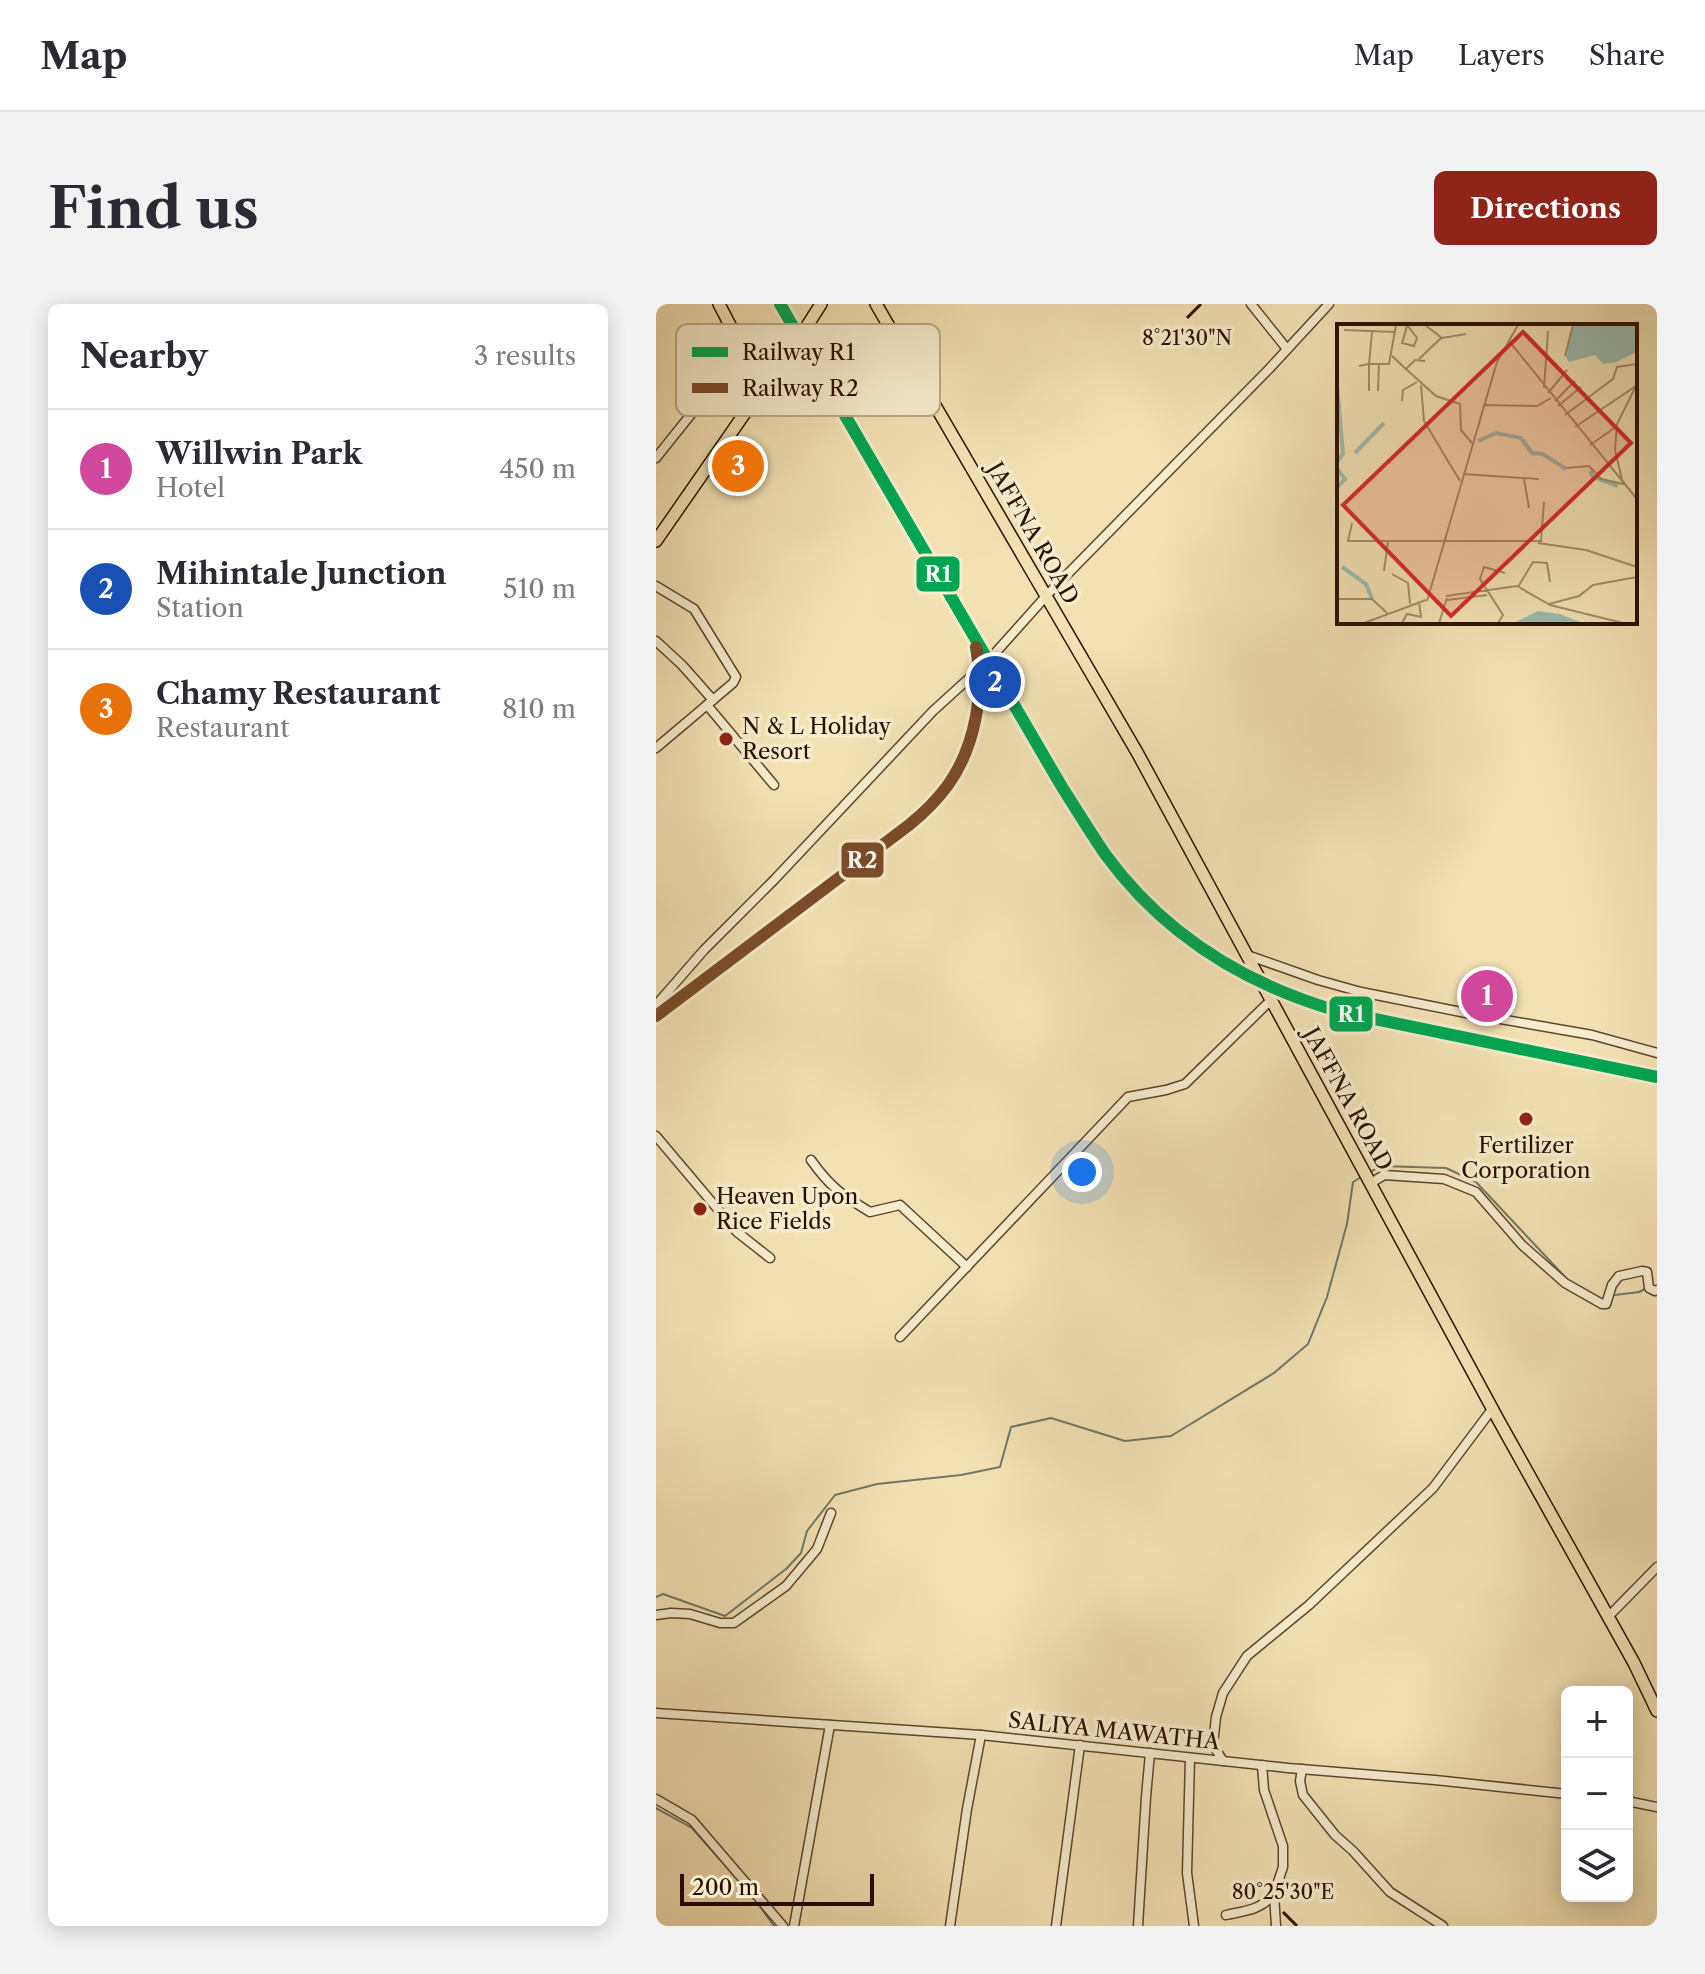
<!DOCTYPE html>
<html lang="en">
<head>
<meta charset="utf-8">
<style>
  :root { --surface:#fff; --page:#f2f2f3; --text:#2b2b33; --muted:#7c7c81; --line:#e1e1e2; --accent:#8f2418 }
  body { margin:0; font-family:"Libre Caslon Text",serif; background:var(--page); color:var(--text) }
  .controls { position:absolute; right:24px; bottom:24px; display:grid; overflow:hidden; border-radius:12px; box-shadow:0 4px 20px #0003 }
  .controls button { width:72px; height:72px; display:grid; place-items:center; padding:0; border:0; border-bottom:2px solid var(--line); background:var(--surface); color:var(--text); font:40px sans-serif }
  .scale { position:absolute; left:24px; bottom:20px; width:194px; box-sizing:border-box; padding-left:8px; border:4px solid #2c0e00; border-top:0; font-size:22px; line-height:28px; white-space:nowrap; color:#2c0e00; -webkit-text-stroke:6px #f7ecce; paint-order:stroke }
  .you { position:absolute; left:426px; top:868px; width:28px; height:28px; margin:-20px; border:6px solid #fff; border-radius:50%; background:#1a73e8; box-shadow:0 0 0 12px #1a73e833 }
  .badge { display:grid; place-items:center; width:52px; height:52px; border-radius:50%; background:var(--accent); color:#fff; font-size:26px; font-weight:700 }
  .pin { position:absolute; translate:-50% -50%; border:4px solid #fff; box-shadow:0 2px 8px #0006 }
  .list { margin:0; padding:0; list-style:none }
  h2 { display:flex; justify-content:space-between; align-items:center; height:104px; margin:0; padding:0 32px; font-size:34px }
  h2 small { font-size:26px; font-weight:400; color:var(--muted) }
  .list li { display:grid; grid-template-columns:52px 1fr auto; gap:24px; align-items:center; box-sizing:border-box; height:120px; padding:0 32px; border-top:2px solid var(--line) }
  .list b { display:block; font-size:30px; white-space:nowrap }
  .list p { margin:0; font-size:26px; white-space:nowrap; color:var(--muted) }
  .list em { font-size:26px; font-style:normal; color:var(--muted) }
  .icon { flex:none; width:44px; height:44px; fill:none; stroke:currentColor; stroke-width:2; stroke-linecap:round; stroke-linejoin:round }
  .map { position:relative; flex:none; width:1001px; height:1622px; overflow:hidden; border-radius:12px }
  header { display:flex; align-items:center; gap:48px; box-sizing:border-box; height:112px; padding:0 40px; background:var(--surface); border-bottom:2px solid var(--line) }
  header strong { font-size:38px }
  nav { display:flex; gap:44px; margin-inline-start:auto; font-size:28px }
  .intro { display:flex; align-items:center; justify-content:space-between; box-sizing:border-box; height:192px; padding:0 48px }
  h1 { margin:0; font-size:56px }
  .button { padding:20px 36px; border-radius:12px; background:var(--accent); color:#fff; font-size:28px; font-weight:700 }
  main { display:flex; gap:48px; padding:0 48px }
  aside { flex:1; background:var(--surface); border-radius:12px; box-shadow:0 4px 20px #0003 }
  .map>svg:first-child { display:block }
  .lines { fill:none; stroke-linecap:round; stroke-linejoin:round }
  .stream { stroke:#6f776a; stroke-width:2 }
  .minor-casing { stroke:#5e432d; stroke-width:11 }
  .highway-casing { stroke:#2c0e00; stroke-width:14 }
  .minor { stroke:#f7ecce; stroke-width:8 }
  .highway { stroke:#f3e1b4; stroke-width:11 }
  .rail { stroke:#2c0e00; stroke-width:2; stroke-dasharray:14 14; stroke-linecap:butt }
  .rail-1-casing { stroke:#f7ecce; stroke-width:18 }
  .rail-2-casing { stroke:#f7ecce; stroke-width:18 }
  .rail-1 { stroke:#00a651; stroke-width:12 }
  .rail-2 { stroke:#7a4b2a; stroke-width:12 }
  .ticks { fill:none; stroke:#2c0e00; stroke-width:3 }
  .poi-dot { fill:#8f2418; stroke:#f7ecce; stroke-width:3 }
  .labels { text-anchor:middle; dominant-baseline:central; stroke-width:7; stroke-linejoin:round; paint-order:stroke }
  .street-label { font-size:22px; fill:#2c0e00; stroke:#f7ecce }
  .poi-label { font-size:22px; fill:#2c0e00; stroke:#f7ecce; text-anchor:start }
  .inset-river { fill:none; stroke:#9bbdb0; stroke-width:4 }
  .inset-road { fill:none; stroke:#a38d6c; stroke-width:2 }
  .view { fill:#d62828; fill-opacity:0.15; stroke:#d62828; stroke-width:4 }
  .inset-edge { fill:none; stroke:#2c0e00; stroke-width:4 }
  .key { fill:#f7ecce; stroke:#baa990; stroke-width:2 }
  .key-label { font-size:22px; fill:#2c0e00 }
  .ticks-label { font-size:20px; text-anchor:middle; fill:#2c0e00; stroke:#f7ecce; stroke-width:7; stroke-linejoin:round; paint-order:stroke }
  .line-badge { stroke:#f7ecce; stroke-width:3 }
  .badge-label { font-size:22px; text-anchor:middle; font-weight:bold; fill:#fff }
</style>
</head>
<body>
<header>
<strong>Map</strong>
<nav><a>Map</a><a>Layers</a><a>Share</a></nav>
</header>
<div class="intro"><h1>Find us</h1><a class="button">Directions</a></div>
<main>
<aside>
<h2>Nearby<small>3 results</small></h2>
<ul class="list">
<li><span class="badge" style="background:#d1479c">1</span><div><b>Willwin Park</b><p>Hotel</p></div><em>450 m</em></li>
<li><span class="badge" style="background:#1a4fb4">2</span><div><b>Mihintale Junction</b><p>Station</p></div><em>510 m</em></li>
<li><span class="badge" style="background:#e8710a">3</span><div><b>Chamy Restaurant</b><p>Restaurant</p></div><em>810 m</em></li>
</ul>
</aside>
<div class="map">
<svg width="1001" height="1622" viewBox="0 0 1001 1622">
  <rect width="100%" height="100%" fill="#f3e1b4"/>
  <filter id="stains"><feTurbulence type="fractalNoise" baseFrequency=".0025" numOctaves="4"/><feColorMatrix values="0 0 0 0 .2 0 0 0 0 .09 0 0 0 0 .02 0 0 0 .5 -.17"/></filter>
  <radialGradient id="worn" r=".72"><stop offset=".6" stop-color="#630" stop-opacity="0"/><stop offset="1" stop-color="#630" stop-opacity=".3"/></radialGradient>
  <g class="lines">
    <!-- stream -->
    <g class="stream">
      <polyline points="713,869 724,862 790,864 820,878 911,975"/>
      <polyline points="959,991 983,988 989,985"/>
      <polyline points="0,1293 7,1290 69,1312 130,1265 145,1249 151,1227 179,1191 221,1180 305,1171 344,1163 355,1123 395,1114 469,1137 515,1132 618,1069 652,1040 671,993 691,920 697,878 707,872"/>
      <polyline points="0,1504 36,1524 98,1594 118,1622"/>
    </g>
    <defs>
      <g id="minor">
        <polyline points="595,0 631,45"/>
        <polyline points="0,154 40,104 95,57"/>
        <polyline points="0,282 38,305 80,373 77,379 0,444"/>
        <polyline points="0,337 26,361 57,396"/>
        <polyline points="51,401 118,481"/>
        <polyline points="591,651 662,676 705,688 810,709 936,731 1001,749"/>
        <polyline points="0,701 48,646 118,576 277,407 332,357 391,291 613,65 673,0"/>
        <polyline points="0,832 81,928 114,954"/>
        <path d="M155,856C174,883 186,891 214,908L244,901L311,963"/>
        <polyline points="715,879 728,871 788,875 820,888 866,941 909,979 946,1000 950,1000 956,981 963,972 986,967 991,968 993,984 999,987 1001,986"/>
        <polyline points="244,1033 472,793 510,786 529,780 615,696"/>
        <polyline points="0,1311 15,1309 34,1310 64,1319 78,1319 130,1282 161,1245 175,1209"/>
        <polyline points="952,1313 1001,1263"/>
        <polyline points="0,1409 325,1431 632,1464 779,1476 911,1490"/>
        <polyline points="534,1454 531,1569 538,1622"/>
        <polyline points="567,1457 557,1441 560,1413 567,1389 591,1352 653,1301 777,1184 837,1104"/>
        <polyline points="606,1461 608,1486 627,1542 627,1563 618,1590 620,1622"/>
        <polyline points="646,1465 644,1477 647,1491 679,1531 697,1547 734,1588 787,1622"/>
        <polyline points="0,1495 36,1516 127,1622"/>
        <polyline points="971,1497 1001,1503"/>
        <path d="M570,1611C588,1607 605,1606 617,1591"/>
        <polyline points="138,1622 174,1421"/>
        <polyline points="294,1622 311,1505 325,1431"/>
        <polyline points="400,1622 424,1441"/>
        <polyline points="482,1622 490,1493 494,1449"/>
      </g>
      <g id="highway">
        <polyline points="63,0 76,25 89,44 90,51 104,66"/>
        <polyline points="220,0 482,450 843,1117 978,1359 1001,1407"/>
        <polyline points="119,66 115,59 110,58 105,61 104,66 109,72 116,71 135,47 165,0"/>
        <polyline points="0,237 98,96 108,85 114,72"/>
      </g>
    </defs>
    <!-- minor casing -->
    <use href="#minor" class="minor-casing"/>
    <!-- highway casing -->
    <use href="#highway" class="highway-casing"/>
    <!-- minor -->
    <use href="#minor" class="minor"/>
    <!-- highway -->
    <use href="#highway" class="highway"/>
    <!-- rail -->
    <path class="rail" d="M124,0L406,483C420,505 434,528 449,550C508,631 590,681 685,708L1001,773"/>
    <defs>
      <path id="rail-1" d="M124,0L406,483C420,505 434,528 449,550C508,631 590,681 685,708L1001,773"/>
      <path id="rail-2" d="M0,712L253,521C268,509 281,496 292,481C319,443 329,388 320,343"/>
    </defs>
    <!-- rail-1 casing -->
    <use href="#rail-1" class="rail-1-casing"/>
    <!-- rail-2 casing -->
    <use href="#rail-2" class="rail-2-casing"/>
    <!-- rail-1 -->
    <use href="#rail-1" class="rail-1"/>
    <!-- rail-2 -->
    <use href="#rail-2" class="rail-2"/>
  </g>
  <!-- ticks -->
  <path class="ticks" d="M531,14L545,0M627,1608L641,1622"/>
  <!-- markers -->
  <g class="poi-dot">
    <circle cx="70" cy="435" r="8"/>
    <circle cx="870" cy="815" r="8"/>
    <circle cx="44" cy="905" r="8"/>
  </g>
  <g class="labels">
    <!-- street labels -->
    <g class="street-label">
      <text transform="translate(377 229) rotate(60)">JAFFNA ROAD</text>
      <text transform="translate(692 795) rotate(61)">JAFFNA ROAD</text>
      <text transform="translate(458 1427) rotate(6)">SALIYA MAWATHA</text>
    </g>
    <!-- poi labels -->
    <g class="poi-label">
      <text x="86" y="422">N &amp; L Holiday<tspan x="86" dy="25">Resort</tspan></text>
      <text x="870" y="841" text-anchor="middle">Fertilizer<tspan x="870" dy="25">Corporation</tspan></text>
      <text x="60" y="892">Heaven Upon<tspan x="60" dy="25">Rice Fields</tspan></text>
    </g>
  </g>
  <!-- overview -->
  <g transform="translate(681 20)">
    <rect width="300" height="300" fill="#f3e1b4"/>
    <path d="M236,1H300V28L279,38L266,40L258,31L232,38L228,31ZM201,287L223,290L246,299H177Z" fill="#9bbdb0"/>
    <path class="inset-river" d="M0,60L6,130L0,138M141,117L159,109L184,114L195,129L206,130L229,145M18,129L47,99M0,145L8,155L0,163M253,147L256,153L281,162M5,243L29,260L35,275"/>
    <path class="inset-road" d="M70,1L80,14L77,22L65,19L70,2M88,1L105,14L129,10M7,6L58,8M172,17L300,175M55,32L69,45L78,36L88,37M228,32L236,1M82,35L104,14M22,42L32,40L35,8M69,45L99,72L123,80L124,106L135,119M84,61L87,97L123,157M207,64L211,7M32,67V40H52L59,1M41,67L42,39M211,69L230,46M65,77L66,66L80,58M218,77L238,57M147,81L200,82L214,74M221,82L244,63M228,91L276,55L280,43L300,40M238,103L299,62M253,121L280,102M229,144L252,142L264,155L286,160L278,126L280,100L300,60M126,150L202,155M187,155L192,184M15,199L11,217H204L207,178M201,219L249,226L300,243M47,247L51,218M55,250L71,259L73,280M181,263L196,238L210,239L213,258M109,272L180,262L213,281L286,299M0,275H35L50,289M110,276L150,271M90,277L160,38L181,1M212,280L242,272L256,261L300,253M27,299L89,276M65,299L70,290L84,293L82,278M102,299L110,274M161,299L166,291L143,255L147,243L168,249"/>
    <path class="view" d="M186,8L294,119L114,292L6,181Z"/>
    <rect width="300" height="300" class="inset-edge"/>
  </g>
  <!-- legend -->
  <rect x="20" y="20" width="264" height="92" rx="12" class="key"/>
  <rect x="36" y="43" width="36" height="10" fill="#00a651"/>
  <rect x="36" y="79" width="36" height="10" fill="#7a4b2a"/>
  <g class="key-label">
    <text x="86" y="56">Railway R1</text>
    <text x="86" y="92">Railway R2</text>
  </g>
  <g class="ticks-label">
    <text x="531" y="41">8°21'30"N</text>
    <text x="627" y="1595">80°25'30"E</text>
  </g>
  <g class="line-badge">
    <rect x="259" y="251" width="46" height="38" rx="8" fill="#00a651"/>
    <rect x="184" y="537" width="45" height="38" rx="8" fill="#7a4b2a"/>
    <rect x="672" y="691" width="46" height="38" rx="8" fill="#00a651"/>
  </g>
  <g class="badge-label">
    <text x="282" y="278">R1</text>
    <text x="206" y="564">R2</text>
    <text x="695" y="718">R1</text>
  </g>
  <rect width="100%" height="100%" filter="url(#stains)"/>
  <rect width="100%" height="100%" fill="url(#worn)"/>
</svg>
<div class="controls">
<button>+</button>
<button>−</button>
<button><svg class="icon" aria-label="layers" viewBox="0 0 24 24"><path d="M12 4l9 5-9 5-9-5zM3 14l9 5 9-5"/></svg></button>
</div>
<div class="scale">200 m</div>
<div class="you"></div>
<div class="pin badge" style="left:831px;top:692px;background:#d1479c">1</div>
<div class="pin badge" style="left:339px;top:378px;background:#1a4fb4">2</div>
<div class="pin badge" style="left:82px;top:162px;background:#e8710a">3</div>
</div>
</main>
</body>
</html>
